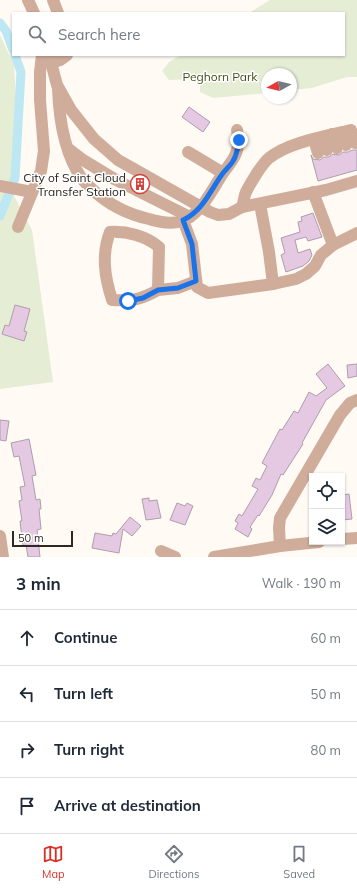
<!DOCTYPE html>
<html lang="en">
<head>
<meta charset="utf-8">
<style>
  :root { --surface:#fff; --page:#f2f2f3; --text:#1f2937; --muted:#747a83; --line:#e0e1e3; --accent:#d93025 }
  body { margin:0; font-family:Mulish,sans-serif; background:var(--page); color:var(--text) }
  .controls { position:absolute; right:12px; bottom:12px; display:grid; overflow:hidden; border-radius:0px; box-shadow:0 1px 3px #0004 }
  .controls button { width:36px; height:36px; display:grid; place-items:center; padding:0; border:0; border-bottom:1px solid var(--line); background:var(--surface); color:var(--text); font:20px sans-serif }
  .compass { position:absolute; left:261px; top:68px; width:36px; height:36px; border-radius:50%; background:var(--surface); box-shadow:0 1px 3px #0004; rotate:262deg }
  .scale { position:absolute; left:12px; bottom:10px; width:61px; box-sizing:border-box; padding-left:4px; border:2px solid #2d2822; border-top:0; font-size:11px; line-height:14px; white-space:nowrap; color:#2d2822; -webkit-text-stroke:3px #fff; paint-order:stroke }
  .stop { position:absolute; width:12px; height:12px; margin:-9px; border:3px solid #1a73e8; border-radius:50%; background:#fff }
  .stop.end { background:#1a73e8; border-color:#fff; box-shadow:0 1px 4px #0008 }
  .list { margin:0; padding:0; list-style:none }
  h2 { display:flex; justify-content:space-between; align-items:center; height:52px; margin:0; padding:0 16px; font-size:17px }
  h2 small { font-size:13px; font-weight:400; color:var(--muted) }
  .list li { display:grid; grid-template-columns:26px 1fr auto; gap:12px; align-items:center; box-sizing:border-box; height:56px; padding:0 16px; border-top:1px solid var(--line) }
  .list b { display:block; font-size:15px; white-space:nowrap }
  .list em { font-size:13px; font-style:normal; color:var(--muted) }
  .icon { flex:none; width:22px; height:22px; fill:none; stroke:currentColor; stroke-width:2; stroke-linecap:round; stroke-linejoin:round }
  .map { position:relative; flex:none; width:357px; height:557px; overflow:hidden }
  .search { position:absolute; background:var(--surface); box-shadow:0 1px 3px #0004; left:12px; right:12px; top:12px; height:44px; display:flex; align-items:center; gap:10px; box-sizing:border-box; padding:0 14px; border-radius:0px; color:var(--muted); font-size:15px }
  .sheet { height:276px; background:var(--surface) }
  nav { display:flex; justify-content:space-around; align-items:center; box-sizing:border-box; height:56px; border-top:1px solid var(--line); background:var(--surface); font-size:11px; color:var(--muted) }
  nav a { display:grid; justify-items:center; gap:2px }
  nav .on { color:var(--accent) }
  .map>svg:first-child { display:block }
  .green { fill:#e5edd5 }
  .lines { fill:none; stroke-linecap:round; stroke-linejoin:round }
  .canal { stroke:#bce7f3; stroke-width:9 }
  .building { fill:#e5c9e2; stroke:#ac9eab }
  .minor { stroke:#d0ad9b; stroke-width:12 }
  .route { stroke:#1a73e8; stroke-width:5 }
  .labels { text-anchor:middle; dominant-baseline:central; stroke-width:3; stroke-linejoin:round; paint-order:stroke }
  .park-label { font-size:12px; fill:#42501d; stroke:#fff }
  .poi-label { font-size:12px; fill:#2d2822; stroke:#fff; text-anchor:end }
</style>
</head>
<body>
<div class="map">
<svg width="357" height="557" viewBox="0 0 357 557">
  <rect width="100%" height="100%" fill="#fffaf4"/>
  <!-- green -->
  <g class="green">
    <polygon points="270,0 357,0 357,77 347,77 312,88 291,90 291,74 267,74 267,93 213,98 200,92 200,84 194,79 169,80 162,71 169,62 181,55 344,55 344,13 249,13"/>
    <polygon points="0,35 14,65 19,146 9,186 32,230 53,382 0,389"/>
  </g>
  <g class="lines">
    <!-- canal -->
    <g class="canal">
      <polyline points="0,23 6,31 13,50"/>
      <polyline points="0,216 15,178 21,72 15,55"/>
    </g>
  </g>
  <!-- building -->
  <g class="building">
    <polygon points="189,107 210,122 203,132 182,117"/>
    <polygon points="352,150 357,150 357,170 318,181 311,155 313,159 320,160 324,157 329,157 333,154 339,155 343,152 348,152"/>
    <polygon points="313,213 322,237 308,241 306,237 295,240 298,253 310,249 312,255 309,261 303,266 286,272 281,255 285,253 281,238 300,232 298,222 302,221 301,217"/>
    <polygon points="15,305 30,309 24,331 27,332 24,341 2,334 5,325 9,326"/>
    <polygon points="328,364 345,386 326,400 302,443 303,444 283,475 281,474 272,495 259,516 258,515 250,527 252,529 248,537 235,529 238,523 235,521 239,514 242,516 258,489 252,486 256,478 260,480 267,466 262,463 280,429 282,430 294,411 298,413 309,392 316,396 327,388 316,374"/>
    <polygon points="357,364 357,376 348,378 347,365"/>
    <polygon points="0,420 9,421 6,441 0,440"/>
    <polygon points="29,439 36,475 32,476 36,500 40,499 41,509 39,509 41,529 37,530 40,557 28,557 26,545 23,546 20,521 22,521 19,501 22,500 20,487 25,486 19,456 14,457 11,443"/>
    <polygon points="349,494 352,519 342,520 342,495"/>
    <polygon points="149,498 149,501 157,500 161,518 146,520 142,499"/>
    <polygon points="177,503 185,506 187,503 193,506 185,525 170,520"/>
    <polygon points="130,517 141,526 132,536 123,529 119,553 92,548 95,533 112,536 113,533 116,534"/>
  </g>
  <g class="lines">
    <!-- minor -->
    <g class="minor">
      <polyline points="28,0 34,13"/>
      <polyline points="53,0 58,13"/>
      <polyline points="49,55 57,85 71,110 94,139 118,160 210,212 218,215 229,214 242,207 326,190 357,181"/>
      <polyline points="51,63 60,60 67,55"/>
      <path d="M58,88C59,119 64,153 82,179C85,183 89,186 93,190C109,205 127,214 149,219C162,223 179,225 190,217C205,206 214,187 223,173L188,152"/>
      <polyline points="343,132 346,145"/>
      <polyline points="332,134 337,148"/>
      <polyline points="324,137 327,150"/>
      <polyline points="314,139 318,153"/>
      <polyline points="70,150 83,160 116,180 190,217"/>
      <path d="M223,173C235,158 241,150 237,130"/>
      <polyline points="0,186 32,192"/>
      <path d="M242,207C244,202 244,196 246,192C251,182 262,164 269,158C289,142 327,136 351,130L355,143"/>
      <polyline points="183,220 192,244 197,287 208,293 273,284 269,252 260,204"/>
      <polyline points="18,227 41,171 44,151 40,100 40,72 42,55"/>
      <polyline points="333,245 357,233"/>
      <polyline points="273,284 296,279 306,274 315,266 321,255 333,245 313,192"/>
      <path d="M158,290C140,300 133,301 112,300C105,278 101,255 110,232C127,231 146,236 159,247L158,290L178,288L196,281"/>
      <polyline points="0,536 3,557"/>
      <polyline points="342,539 357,538"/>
      <polyline points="280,546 279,528 280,518 340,415 350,403 357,400"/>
      <polyline points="161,551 175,557"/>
      <polyline points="214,557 280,546 319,542"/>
    </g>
  </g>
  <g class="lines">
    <!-- route -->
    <path class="route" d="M128,301L143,298L158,290L178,288L196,281L192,244L183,220C203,211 211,189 223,173C226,169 231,165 233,161C237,155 238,147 239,140"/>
  </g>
  <!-- icons -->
  <defs>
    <symbol id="building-ring" viewBox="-11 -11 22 22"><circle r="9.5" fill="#fff" stroke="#d3453c" stroke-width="1.5"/><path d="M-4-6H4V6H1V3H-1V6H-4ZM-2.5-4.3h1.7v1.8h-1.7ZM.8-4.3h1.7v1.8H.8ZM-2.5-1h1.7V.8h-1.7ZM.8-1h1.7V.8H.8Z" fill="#d3453c"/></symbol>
  </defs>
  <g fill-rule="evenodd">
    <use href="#building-ring" x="129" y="173" width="22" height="22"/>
  </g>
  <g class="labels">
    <!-- park labels -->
    <g class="park-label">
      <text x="220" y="76">Peghorn Park</text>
    </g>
    <!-- poi labels -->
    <g class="poi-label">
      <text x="126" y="177">City of Saint Cloud<tspan x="126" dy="14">Transfer Station</tspan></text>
    </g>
  </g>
</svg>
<div class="controls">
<button><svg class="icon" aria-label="locate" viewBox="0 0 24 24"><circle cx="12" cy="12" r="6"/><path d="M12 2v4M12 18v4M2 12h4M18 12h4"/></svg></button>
<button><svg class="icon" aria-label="layers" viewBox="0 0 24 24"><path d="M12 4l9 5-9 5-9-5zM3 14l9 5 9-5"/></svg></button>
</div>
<svg class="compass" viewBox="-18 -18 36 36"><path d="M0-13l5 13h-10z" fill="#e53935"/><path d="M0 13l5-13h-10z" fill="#747a83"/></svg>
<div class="scale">50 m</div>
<div class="stop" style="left:128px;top:301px"></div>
<div class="stop end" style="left:239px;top:140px"></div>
<div class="search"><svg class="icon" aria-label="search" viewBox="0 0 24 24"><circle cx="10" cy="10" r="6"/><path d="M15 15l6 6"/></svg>Search here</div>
</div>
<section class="sheet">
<h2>3 min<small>Walk · 190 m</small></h2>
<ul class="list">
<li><svg class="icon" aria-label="ahead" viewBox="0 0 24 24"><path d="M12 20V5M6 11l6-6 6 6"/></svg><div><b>Continue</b></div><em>60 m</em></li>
<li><svg class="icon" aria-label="left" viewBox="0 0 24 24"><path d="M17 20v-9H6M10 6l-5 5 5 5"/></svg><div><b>Turn left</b></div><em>50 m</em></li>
<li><svg class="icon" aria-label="right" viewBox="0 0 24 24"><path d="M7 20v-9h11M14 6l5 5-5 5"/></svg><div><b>Turn right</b></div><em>80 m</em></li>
<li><svg class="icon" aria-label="arrive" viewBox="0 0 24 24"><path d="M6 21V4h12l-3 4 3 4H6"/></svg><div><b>Arrive at destination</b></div></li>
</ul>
</section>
<nav>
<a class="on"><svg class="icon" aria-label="map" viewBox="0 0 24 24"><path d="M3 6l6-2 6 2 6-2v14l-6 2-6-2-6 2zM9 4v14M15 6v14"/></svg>Map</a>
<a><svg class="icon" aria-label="directions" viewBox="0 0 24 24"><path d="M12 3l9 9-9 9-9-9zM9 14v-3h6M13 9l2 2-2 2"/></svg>Directions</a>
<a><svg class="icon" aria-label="saved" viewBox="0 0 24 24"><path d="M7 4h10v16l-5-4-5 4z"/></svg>Saved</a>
</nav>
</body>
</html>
